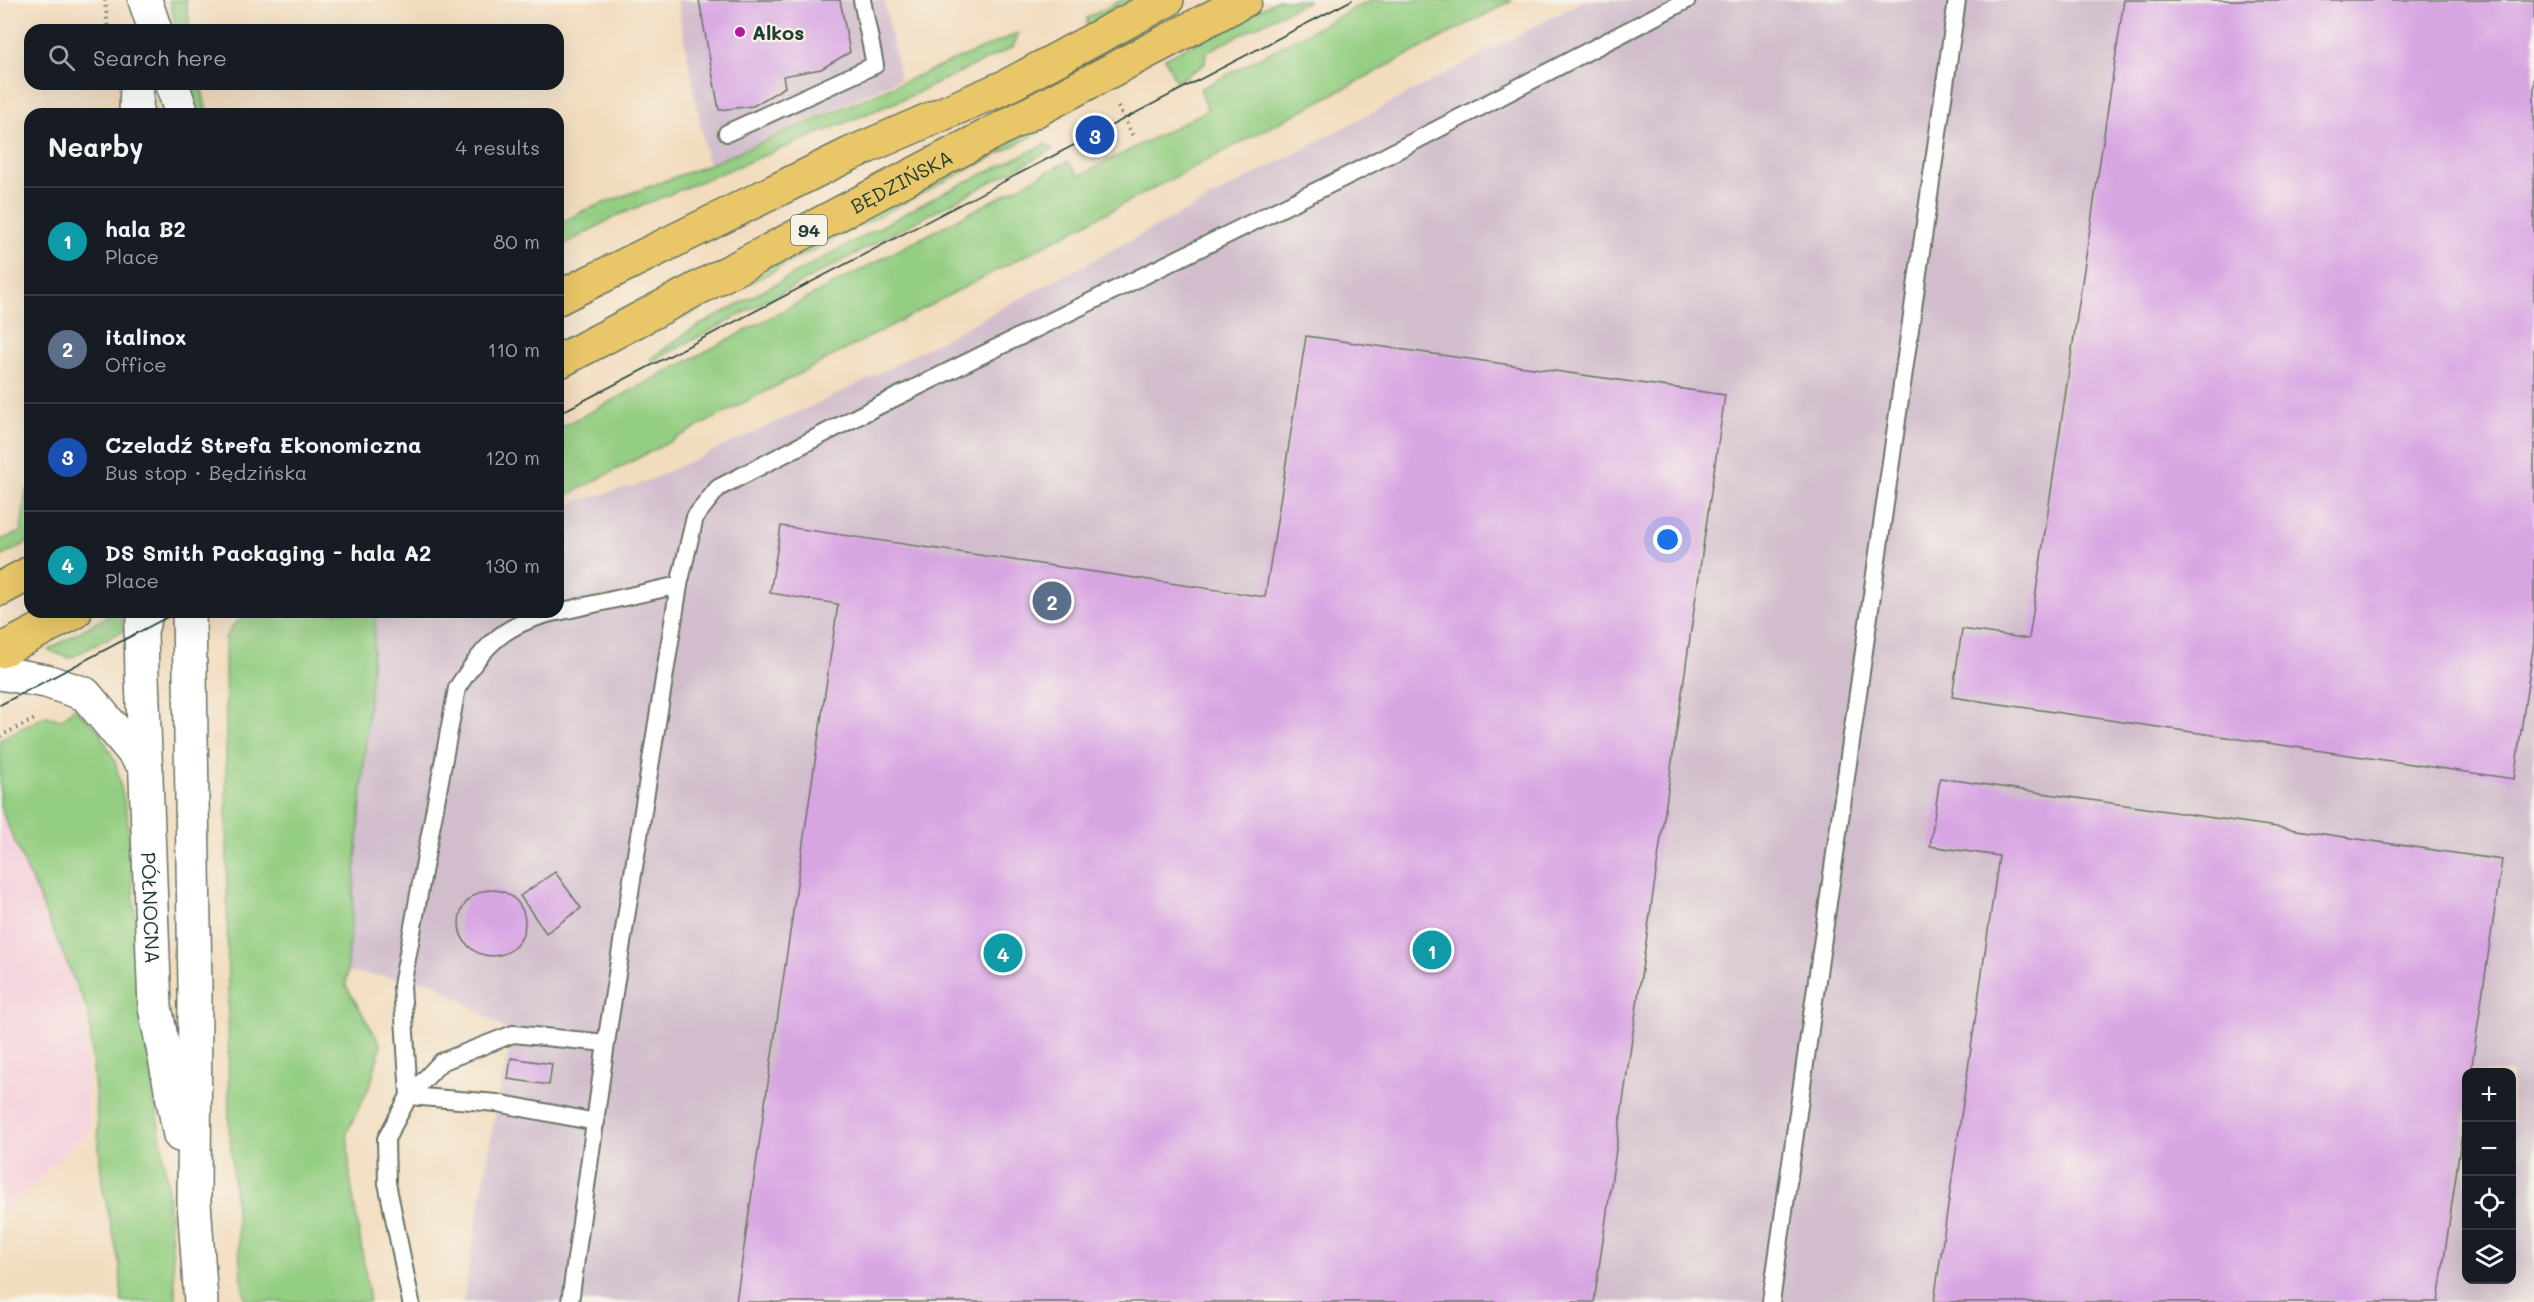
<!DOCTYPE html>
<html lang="en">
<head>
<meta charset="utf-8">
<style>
  :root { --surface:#171b24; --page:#20242c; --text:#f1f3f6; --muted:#9ea1a6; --line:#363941; --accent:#d93025 }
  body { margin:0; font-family:Mali,sans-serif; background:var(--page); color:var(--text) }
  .controls { position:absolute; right:18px; bottom:18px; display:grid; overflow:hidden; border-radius:12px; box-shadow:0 6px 24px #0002 }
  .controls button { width:54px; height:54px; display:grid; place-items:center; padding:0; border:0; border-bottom:2px solid var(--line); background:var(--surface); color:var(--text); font:30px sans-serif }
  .you { position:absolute; left:1668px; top:540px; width:21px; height:21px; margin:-15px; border:4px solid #fff; border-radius:50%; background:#1a73e8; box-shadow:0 0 0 9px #1a73e833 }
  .badge { display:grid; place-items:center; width:39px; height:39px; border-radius:50%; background:var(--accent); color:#fff; font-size:20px; font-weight:700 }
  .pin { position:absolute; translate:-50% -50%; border:3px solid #fff; box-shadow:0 2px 6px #0006 }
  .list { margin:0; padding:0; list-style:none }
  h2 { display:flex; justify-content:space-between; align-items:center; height:78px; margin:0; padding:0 24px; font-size:26px }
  h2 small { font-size:20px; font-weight:400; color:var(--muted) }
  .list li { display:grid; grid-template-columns:39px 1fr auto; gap:18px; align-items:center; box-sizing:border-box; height:108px; padding:0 24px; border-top:2px solid var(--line) }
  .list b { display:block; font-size:22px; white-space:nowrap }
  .list p { margin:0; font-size:20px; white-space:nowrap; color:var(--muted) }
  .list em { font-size:20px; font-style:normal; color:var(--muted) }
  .icon { flex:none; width:33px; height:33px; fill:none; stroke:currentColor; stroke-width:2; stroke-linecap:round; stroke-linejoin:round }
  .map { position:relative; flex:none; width:2534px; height:1302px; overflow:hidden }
  .search { position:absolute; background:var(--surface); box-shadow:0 6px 24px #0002; left:24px; top:24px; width:540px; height:66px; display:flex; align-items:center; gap:15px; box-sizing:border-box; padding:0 21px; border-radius:18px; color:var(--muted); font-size:22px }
  .panel { position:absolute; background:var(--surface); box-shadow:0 6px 24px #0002; left:24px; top:108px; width:540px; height:510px; border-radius:18px }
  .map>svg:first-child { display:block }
  .built { fill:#f5cfdc }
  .industrial { fill:#d1bdcc; fill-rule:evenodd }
  .green { fill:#94ce82; stroke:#5a865b; stroke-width:1.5 }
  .building { fill:#d8a5e3 }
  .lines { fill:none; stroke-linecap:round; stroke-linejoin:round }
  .lane-casing { stroke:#697564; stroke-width:20 }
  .street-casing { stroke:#697564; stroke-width:36 }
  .primary-casing { stroke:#697564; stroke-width:36 }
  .path { stroke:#697564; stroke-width:4; stroke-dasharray:1.5 4.5; stroke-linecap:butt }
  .lane { stroke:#fff; stroke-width:16 }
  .street { stroke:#fff; stroke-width:33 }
  .primary { stroke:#e9c769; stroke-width:33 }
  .tram { stroke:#1f3d34; stroke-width:1.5 }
  .poi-dot { fill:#b5179e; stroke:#f7f3e8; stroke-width:2 }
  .labels { text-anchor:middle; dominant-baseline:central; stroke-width:4.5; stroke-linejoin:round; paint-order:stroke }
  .shield { fill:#f7f3e8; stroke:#60746a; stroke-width:1.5 }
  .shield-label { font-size:18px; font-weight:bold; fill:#1f3d34 }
  .poi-label { font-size:20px; font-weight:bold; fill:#1f3d34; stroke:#f7f3e8; text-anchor:start }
  .street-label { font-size:20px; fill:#1f3d34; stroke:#f7f3e8 }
</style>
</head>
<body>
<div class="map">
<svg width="2534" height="1302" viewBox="0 0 2534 1302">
  <rect width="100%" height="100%" fill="#f7f3e8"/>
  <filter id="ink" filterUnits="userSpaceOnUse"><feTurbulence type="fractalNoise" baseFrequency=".0167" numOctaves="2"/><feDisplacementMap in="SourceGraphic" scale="12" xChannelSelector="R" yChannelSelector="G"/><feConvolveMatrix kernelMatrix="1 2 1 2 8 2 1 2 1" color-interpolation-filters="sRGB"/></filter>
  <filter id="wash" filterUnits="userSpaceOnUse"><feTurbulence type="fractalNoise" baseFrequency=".008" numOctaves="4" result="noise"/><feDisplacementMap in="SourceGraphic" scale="24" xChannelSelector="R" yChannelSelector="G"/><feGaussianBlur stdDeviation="1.35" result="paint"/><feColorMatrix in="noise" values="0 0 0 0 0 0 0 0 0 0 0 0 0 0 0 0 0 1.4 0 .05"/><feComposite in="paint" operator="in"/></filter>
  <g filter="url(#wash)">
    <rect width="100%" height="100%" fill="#f2dcbe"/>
    <!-- built -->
    <polygon class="built" points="0,807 83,1000 90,1129 0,1217"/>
    <!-- industrial -->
    <g class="industrial">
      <polygon points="677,0 884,0 900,79 708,165"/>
      <path d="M1585,0H2534V1302H463L497,1103L513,1034L433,982L338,971L375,612H558V510L574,502L641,484L849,389ZM2466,1072H2512V1280H2466Z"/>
    </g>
    <!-- green -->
    <g class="green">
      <polygon points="170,0 186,0 190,30 176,30"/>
      <polygon points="1122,0 1138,0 1087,26 1087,18"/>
      <polygon points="1278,0 1309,0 1206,52 1205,64 1176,82 1165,58"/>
      <polygon points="1370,0 1513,0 558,500 558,429 1068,161 1079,176 1208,110 1200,89"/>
      <polygon points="1019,33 1013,47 908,97 616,216 558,248 558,225 585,210 708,165"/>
      <polygon points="188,84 201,84 207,114 194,114"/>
      <polygon points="1036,125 1040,132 683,318 705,299"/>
      <polygon points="1046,144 1053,149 653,361 650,359 691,330 941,194"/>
      <polygon points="30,488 30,541 0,557 0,540 21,532 26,491"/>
      <polygon points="115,612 122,612 124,630 70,658 48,650"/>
      <polygon points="255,612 376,612 346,986 381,1045 371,1083 347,1132 350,1177 370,1302 247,1302 242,1286 229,1123 225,638 235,623"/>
      <polygon points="74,708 98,730 115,761 127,814 144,1028 167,1182 176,1302 122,1302 120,1266 102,1184 89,1014 0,807 0,739 46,716 61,720"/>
    </g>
    <g id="blocks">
      <!-- building -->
      <g class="building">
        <polygon points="699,0 840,0 850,52 821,69 783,76 785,87 753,106 719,110"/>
        <polygon points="2124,0 2534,0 2534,642 2514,779 1952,697 1962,629 2029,639"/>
        <polygon points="1306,336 1725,395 1594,1302 736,1302 838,604 770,593 781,526 1265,597"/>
        <polygon points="1940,778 2502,860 2471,1072 2466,1072 2466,1104 2438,1302 1934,1302 1999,856 1930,846"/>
        <polygon points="555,872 581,908 546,933 520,896"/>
        <circle cx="492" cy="923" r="33"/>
        <polygon points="511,1058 552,1064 549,1085 508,1079"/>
      </g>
    </g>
  </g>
  <g filter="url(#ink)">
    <use href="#blocks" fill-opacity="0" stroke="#697564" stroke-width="1.5"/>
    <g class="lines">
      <defs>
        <g id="lane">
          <polyline points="727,133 875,65 862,0"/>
          <polyline points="558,612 679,585 695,517 718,488 876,407 1357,171 1687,0"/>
          <path d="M409,1096L402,986L457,688C486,644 503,624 556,612"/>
          <polyline points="409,1096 497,1103 596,1122"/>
          <polyline points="411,1302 387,1183 386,1139 409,1096 441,1062 513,1034 606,1043"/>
          <polyline points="570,1302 606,1043 679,585"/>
          <polyline points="1771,1302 1957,0"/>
        </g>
        <g id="street">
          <polyline points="145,0 155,30"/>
          <polyline points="172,84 182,114"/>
          <polyline points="136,114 137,84"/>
          <path id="s1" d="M147,612L141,630L142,677L155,1007L180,1135"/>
          <polyline points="189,612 195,987 194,1202 201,1302"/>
          <polyline points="0,673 46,681 85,694 146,767"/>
        </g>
        <g id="primary">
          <polyline points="558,298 850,154 1007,86 1167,0"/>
          <path id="s2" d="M558,362L1245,0"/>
          <polyline points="0,589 30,573"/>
          <polyline points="0,651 75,612"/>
        </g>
      </defs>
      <!-- lane casing -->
      <use href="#lane" class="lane-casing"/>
      <!-- street casing -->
      <use href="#street" class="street-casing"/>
      <!-- primary casing -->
      <use href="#primary" class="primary-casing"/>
      <!-- path -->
      <g class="path">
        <polyline points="105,0 108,30"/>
        <polyline points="1118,107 1134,138"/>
        <polyline points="0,736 37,718"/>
      </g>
      <!-- lane -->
      <use href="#lane" class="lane"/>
      <!-- street -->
      <use href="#street" class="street"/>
      <!-- primary -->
      <use href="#primary" class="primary"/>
      <!-- tram -->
      <g class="tram">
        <polyline points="558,414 1352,0"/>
        <polyline points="0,705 177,612"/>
      </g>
    </g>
  </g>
  <!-- markers -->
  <circle class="poi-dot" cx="740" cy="32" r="6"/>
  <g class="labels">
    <!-- shield labels -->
    <rect class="shield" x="791" y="215" width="36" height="30" rx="4.5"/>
    <g class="shield-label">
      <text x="809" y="230">94</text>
    </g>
    <!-- poi labels -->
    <g class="poi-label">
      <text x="752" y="32">Alkos</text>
    </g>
    <!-- street labels -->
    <g class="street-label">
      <text stroke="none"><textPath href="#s2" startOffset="388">BĘDZIŃSKA</textPath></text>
      <text stroke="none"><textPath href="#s1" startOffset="297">PÓŁNOCNA</textPath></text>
    </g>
  </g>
</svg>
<div class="controls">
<button>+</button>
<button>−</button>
<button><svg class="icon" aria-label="locate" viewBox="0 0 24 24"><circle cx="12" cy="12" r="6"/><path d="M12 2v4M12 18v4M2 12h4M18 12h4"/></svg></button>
<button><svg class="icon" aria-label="layers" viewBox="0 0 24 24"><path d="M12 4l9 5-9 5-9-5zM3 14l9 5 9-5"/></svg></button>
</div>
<div class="you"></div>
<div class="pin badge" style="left:1432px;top:950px;background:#0f9aa8">1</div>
<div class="pin badge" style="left:1052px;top:601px;background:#5c6f8a">2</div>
<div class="pin badge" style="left:1095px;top:135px;background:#1a4fb4">3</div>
<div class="pin badge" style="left:1003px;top:953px;background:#0f9aa8">4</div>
<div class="search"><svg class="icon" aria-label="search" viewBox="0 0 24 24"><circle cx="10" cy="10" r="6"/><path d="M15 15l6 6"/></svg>Search here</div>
<section class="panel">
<h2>Nearby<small>4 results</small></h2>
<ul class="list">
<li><span class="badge" style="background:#0f9aa8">1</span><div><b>hala B2</b><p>Place</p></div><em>80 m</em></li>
<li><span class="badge" style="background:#5c6f8a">2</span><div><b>italinox</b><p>Office</p></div><em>110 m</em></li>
<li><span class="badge" style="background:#1a4fb4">3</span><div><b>Czeladź Strefa Ekonomiczna</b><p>Bus stop · Będzińska</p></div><em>120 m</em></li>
<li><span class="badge" style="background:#0f9aa8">4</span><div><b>DS Smith Packaging - hala A2</b><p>Place</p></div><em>130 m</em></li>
</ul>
</section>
</div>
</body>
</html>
